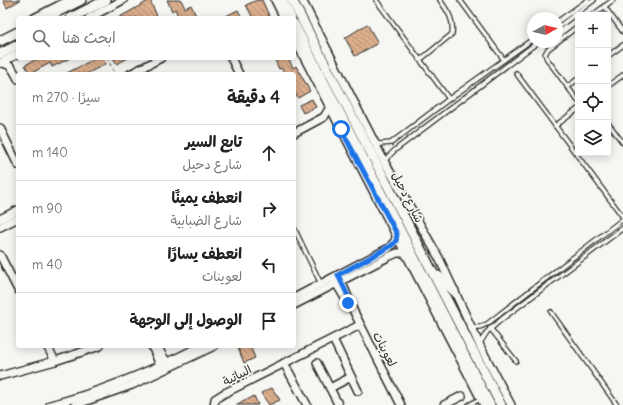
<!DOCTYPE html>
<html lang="ar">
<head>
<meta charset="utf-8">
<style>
  :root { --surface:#fff; --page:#f2f2f2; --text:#222; --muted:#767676; --line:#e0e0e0 }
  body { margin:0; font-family:Delius,"Playpen Sans Arabic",sans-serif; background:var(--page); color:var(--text); direction:rtl }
  .controls { position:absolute; right:12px; top:12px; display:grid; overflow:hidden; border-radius:4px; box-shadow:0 2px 10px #0003 }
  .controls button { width:36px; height:36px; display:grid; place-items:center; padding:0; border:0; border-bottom:1px solid var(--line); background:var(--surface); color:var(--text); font:20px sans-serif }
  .compass { position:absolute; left:527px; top:12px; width:36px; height:36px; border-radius:50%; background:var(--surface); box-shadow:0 2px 10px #0003; rotate:82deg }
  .stop { position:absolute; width:12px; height:12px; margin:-9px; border:3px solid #1a73e8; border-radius:50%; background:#fff }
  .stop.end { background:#1a73e8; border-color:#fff; box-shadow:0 1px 4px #0008 }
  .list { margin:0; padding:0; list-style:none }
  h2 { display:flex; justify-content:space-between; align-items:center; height:52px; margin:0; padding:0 16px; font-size:17px }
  h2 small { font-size:13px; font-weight:400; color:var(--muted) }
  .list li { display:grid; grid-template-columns:26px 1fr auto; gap:12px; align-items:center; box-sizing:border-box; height:56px; padding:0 16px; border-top:1px solid var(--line) }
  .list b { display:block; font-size:15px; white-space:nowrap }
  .list p { margin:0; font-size:13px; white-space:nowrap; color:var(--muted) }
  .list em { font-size:13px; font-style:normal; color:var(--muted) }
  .icon { flex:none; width:22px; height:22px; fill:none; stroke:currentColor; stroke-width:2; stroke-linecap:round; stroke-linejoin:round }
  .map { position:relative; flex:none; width:623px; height:405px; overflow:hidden; direction:ltr }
  .search { position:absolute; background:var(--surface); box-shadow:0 2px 10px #0003; left:16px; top:16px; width:280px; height:44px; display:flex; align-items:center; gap:10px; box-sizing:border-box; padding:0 14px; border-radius:4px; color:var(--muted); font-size:15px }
  .panel { position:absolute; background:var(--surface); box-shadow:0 2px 10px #0003; left:16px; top:72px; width:280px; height:276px; border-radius:4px; direction:rtl }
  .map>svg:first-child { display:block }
  .building { fill:url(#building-back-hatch); stroke:#2b2b2b }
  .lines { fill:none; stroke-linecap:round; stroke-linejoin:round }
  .lane-casing { stroke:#2b2b2b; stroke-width:6 }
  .street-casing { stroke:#2b2b2b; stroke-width:10 }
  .secondary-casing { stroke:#2b2b2b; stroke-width:12 }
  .path { stroke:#2b2b2b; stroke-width:1; stroke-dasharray:3 3; stroke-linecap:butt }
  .lane { stroke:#f6f6f2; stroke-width:3.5 }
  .street { stroke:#f6f6f2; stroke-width:7 }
  .secondary { stroke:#f6f6f2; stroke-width:9 }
  .route { stroke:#1a73e8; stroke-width:5 }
  .labels { text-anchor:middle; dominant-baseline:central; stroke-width:3.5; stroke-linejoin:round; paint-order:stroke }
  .street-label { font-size:12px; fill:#2b2b2b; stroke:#f6f6f2 }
</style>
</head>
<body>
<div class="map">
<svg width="623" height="405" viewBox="0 0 623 405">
  <defs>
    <pattern id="building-back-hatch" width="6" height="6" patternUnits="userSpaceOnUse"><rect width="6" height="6" fill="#dcaf8d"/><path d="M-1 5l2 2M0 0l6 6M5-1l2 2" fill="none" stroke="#b38f73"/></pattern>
  </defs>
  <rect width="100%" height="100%" fill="#f6f6f2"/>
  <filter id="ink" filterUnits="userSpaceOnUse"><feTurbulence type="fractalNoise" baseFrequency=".025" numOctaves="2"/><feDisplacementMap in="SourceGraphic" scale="8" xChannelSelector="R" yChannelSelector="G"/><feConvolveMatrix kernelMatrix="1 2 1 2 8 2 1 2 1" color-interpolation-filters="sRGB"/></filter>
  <g filter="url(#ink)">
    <!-- building -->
    <g class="building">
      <polygon points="3,0 20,0 7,8"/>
      <polygon points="150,0 157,16 152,18 118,18"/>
      <polygon points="167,0 181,0 185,8 191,5 197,18 179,18 175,9 172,11"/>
      <polygon points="257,0 262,0 270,18 253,18 246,5"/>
      <polygon points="238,10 242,18 222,18"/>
      <polygon points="367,24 378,43 355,56 345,38"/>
      <polygon points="39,58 70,58 52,67 50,63 30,74 25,65"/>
      <polygon points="96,58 102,58 106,64 86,74 65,74"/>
      <polygon points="113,58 128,58 117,64"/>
      <polygon points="274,58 288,58 293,68 296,66 310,91 298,98 294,92 294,74 285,74 281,68 279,69"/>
      <polygon points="312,99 316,107 303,113 299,105"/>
      <polygon points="242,346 250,346 255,358 244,363 238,348"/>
      <polygon points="272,388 280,400 269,405 261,393"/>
      <polygon points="254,396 258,405 236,405 246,399 247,400"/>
    </g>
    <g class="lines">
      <defs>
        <g id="lane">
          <polyline points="376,0 449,99"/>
          <polyline points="460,0 504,60"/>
          <polyline points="604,6 623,32"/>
          <polyline points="593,15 613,0"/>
          <polyline points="557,22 588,0"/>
          <polyline points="578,26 548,49 545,54 547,59 578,101"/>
          <polyline points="557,28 594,0"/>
          <polyline points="608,56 623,45"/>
          <path d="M420,60L452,34C454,19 448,12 440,0"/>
          <polyline points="516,73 623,217"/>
          <polyline points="608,86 623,75"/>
          <polyline points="567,87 578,79"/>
          <polyline points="608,123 623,143"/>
          <polyline points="555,126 578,109"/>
          <polyline points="375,142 380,144 391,143 449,99 533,39"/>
          <polyline points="384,161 395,150 538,42"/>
          <polyline points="294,228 321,284"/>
          <polyline points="551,312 617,405"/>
          <polyline points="471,327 480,327 487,324 623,219"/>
          <polyline points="490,328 516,361"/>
          <polyline points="480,343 487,332 502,319 623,228"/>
          <polyline points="469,405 480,399"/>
        </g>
        <g id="street">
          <polyline points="275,0 284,18"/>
          <polyline points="302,0 384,161 439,258 481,348 511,405"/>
          <polyline points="34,18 69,0"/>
          <polyline points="89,18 123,0"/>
          <polyline points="294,38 484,405"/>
          <polyline points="231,58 239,74"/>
          <path d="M0,63C11,63 14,71 18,79"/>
          <polyline points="0,63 18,54"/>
          <polyline points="130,74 161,58"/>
          <polyline points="0,128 18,165"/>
          <polyline points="294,133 324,117 330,107"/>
          <polyline points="0,219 18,210"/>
          <polyline points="0,227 18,218"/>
          <polyline points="0,255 18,290"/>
          <polyline points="333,278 346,300 350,304 401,405"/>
          <polyline points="340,278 350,302"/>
          <polyline points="294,298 389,248 395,241 397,234"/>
          <polyline points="294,305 388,257 397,253 407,253"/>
          <polyline points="333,339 358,391"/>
          <polyline points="47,346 55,361"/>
          <polyline points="152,346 162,370"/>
          <polyline points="157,346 169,366"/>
          <polyline points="284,363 307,405"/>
          <polyline points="317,363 338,404"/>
          <polyline points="0,376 55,361 100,346"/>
          <polyline points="330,388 351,377"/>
          <path d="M50,405C102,392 153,370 201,346"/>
          <polyline points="75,405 132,385 214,346"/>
          <polyline points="214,405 215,399 223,394 360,325"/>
          <polyline points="444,405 462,396"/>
        </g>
        <g id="secondary">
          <polyline points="282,0 291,18"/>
          <polyline points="292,0 501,405"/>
          <polyline points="45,18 81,0"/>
          <polyline points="71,18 106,0"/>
          <polyline points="294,24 490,405"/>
          <polyline points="0,41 18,32"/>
          <polyline points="0,54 18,45"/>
          <polyline points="438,276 454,291"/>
        </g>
      </defs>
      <!-- lane casing -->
      <use href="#lane" class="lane-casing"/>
      <!-- street casing -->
      <use href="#street" class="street-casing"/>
      <!-- secondary casing -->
      <use href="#secondary" class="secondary-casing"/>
      <!-- path -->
      <polyline class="path" points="107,58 115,74"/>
      <!-- lane -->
      <use href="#lane" class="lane"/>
      <!-- street -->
      <use href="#street" class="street"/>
      <!-- secondary -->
      <use href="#secondary" class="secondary"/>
    </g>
  </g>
  <g class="lines" filter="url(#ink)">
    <!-- route -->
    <polyline class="route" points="341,129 397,234 396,241 391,246 338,275 349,298 350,304 348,303"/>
  </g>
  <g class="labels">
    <!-- street labels -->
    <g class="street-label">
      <text transform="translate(408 197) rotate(63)">شارع دحيل</text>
      <text transform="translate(385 349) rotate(63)">لعوينات</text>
      <text transform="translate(237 375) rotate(-27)">البياتية</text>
    </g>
  </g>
</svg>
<div class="controls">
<button>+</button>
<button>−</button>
<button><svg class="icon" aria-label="locate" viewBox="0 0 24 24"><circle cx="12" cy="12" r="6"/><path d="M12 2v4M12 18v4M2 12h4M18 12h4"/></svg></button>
<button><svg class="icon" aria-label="layers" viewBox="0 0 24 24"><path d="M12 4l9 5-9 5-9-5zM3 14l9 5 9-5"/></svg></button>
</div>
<svg class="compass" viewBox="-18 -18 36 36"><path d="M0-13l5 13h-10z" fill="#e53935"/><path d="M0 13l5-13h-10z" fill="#767676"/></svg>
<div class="stop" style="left:341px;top:129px"></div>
<div class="stop end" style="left:348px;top:303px"></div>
<div class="search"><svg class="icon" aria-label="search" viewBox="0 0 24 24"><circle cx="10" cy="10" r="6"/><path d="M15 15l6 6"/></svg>ابحث هنا</div>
<section class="panel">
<h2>4 دقيقة<small>سيرًا · 270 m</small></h2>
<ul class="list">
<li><svg class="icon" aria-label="ahead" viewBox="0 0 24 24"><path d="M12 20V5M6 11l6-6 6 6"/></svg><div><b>تابع السير</b><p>شارع دحيل</p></div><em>140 m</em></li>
<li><svg class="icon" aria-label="right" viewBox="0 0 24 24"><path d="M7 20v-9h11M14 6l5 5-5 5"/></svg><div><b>انعطف يمينًا</b><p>شارع الضبابية</p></div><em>90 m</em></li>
<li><svg class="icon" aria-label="left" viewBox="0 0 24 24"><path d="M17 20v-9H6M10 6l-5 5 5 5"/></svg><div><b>انعطف يسارًا</b><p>لعوينات</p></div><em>40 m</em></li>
<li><svg class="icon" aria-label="arrive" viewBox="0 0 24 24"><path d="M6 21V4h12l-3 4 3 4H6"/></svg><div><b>الوصول إلى الوجهة</b></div></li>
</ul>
</section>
</div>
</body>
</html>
